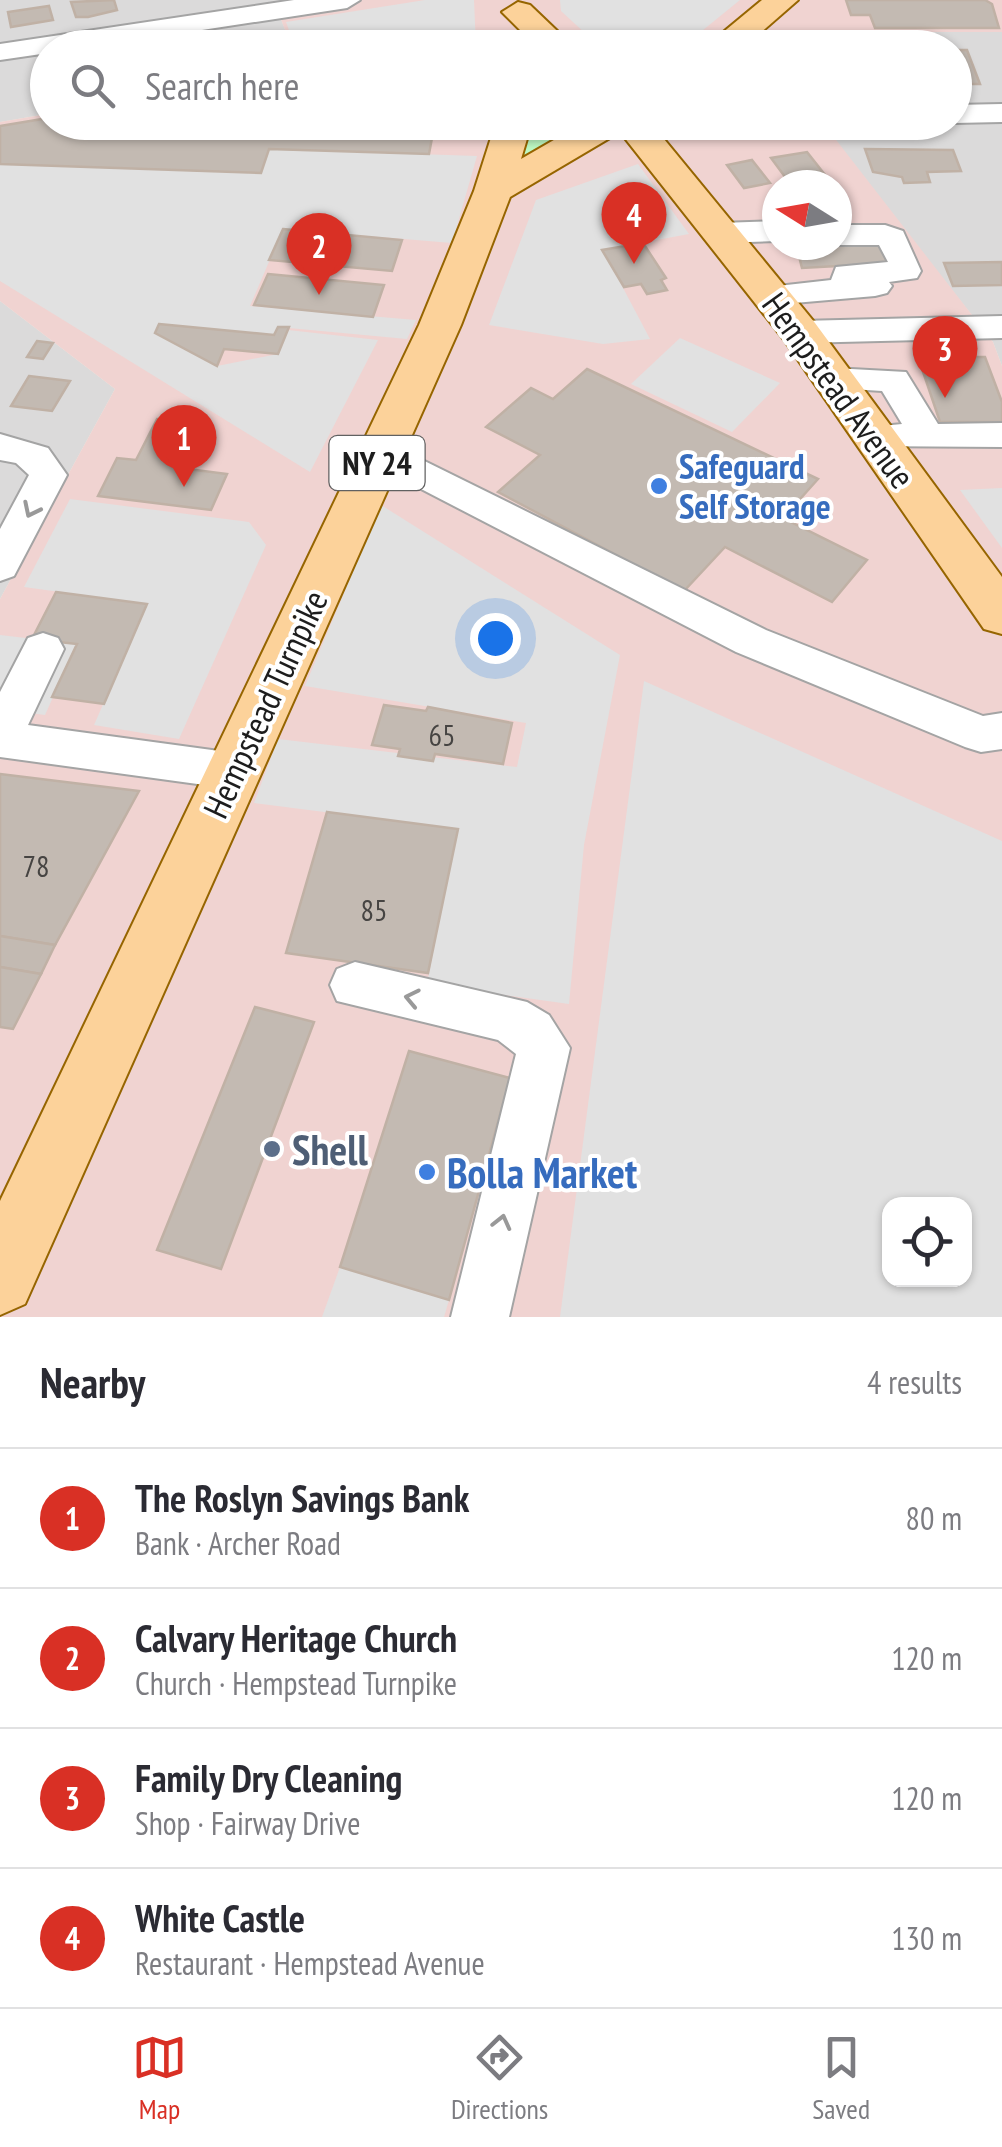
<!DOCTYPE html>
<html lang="en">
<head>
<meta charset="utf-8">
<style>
  :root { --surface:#fff; --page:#f2f2f3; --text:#2b2b33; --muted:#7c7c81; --line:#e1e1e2; --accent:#d93025 }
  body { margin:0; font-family:"PT Sans Narrow",sans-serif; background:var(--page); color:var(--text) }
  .controls { position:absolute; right:30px; bottom:30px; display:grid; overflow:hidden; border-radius:20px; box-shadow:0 2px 8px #0004 }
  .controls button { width:90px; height:90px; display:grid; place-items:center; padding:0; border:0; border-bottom:2px solid var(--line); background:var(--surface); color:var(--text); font:50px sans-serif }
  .compass { position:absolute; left:762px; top:170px; width:90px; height:90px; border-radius:50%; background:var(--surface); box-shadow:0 2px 8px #0004; rotate:281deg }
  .you { position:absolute; left:495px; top:638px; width:35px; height:35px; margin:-25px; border:8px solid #fff; border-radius:50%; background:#1a73e8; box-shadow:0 0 0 15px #1a73e833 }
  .badge { display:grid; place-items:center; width:65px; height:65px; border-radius:50%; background:var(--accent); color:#fff; font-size:32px; font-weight:700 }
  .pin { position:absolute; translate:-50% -82px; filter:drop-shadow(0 2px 5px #0008) }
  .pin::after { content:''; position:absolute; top:52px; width:35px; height:30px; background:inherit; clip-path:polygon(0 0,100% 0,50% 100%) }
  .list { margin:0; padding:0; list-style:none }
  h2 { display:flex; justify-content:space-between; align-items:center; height:130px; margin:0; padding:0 40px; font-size:42px }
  h2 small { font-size:32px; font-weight:400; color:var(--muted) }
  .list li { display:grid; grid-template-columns:65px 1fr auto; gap:30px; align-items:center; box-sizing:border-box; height:140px; padding:0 40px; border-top:2px solid var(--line) }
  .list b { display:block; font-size:38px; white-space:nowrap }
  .list p { margin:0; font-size:32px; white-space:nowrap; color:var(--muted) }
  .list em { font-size:32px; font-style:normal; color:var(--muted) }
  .icon { flex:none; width:55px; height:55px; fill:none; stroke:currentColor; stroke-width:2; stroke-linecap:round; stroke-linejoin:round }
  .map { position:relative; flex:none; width:1002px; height:1317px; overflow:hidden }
  .search { position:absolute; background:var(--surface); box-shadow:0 2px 8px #0004; left:30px; right:30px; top:30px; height:110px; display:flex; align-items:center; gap:25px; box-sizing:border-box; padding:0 35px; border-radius:55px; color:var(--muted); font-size:38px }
  .sheet { height:690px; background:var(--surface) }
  nav { display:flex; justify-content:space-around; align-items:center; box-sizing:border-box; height:140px; border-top:2px solid var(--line); background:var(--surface); font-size:28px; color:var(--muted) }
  nav a { display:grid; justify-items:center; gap:5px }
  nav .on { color:var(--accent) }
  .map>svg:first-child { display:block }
  .residential { fill:#dbdada }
  .commercial { fill:#f0d3d1; fill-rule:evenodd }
  .park { fill:#befac4 }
  .parking { fill:#e1e1e1; fill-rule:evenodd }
  .building { fill:#c3bab2; stroke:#c0b1a5; stroke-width:2.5 }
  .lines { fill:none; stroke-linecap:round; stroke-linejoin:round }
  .minor-casing { stroke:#a4a4a4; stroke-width:4 }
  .major-casing { stroke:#966500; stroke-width:4 }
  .minor { fill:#fff; fill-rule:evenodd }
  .major { fill:#fcd29a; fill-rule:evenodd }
  .oneway { stroke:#999 }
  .shop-dot { fill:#3f7fe0; stroke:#fff; stroke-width:4 }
  .service-dot { fill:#5c6f8a; stroke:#fff; stroke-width:4 }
  .labels { text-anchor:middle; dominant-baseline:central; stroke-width:8; stroke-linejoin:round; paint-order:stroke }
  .number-label { font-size:30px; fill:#464442 }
  .shield { fill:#fff; stroke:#616161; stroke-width:2.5 }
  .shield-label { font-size:32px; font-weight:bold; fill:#1d1d1d }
  .street-label { font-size:35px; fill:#1d1d1d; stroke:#fff }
  .shop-label { font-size:35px; font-weight:bold; fill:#366cbe; stroke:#fff; text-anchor:start }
  .near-service-label { font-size:42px; font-weight:bold; fill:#4e5e75; stroke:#fff; text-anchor:start }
  .near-shop-label { font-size:42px; font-weight:bold; fill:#366cbe; stroke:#fff; text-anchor:start }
</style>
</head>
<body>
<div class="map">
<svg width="1002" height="1317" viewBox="0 0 1002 1317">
  <rect width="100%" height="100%" fill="#eeebe3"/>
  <!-- residential -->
  <g class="residential">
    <polygon points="0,0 337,0 277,9 292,47 48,48 47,114 0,122"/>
    <polygon points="812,32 1002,32 1002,366 993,342 822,125 954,122 954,48 816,47"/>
    <polygon points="0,301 115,389 0,599"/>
  </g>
  <!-- commercial -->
  <g class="commercial">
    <polygon points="337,0 1002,0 1002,32 812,32 816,48 292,48 277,9"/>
    <path d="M47,114L48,122L823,123L993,342L1002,366V1317H0V599L115,389L0,301V122ZM777,185H837V245H777ZM890,1204H964V1280H890Z"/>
  </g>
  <!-- park -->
  <polygon class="park" points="526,123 590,123 519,163"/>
  <!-- parking -->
  <g class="parking">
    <polygon points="425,0 474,0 476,47 295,47 286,22"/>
    <polygon points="560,0 740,0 681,48 600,47 561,11"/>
    <polygon points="269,149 477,156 452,243 283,229 250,306 416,320 407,339 278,327 274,335 159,325 156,333 217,366 278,354 288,330 378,340 310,472 0,281 0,164 261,173"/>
    <polygon points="638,164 689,234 603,250 650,339 603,344 489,325 536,200"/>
    <polygon points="680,338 780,383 732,432 631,384"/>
    <polygon points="1002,488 1002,548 960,490"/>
    <polygon points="70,499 249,522 266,545 179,739 94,725 147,604 24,587"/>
    <polygon points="381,505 620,655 584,845 569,1004 427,984 457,829 254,803 278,739 517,767 526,723 305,686"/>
    <polygon points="0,635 77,644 45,715 0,709"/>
    <path d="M644,681L1002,841V1317H560ZM890,1204H964V1280H890Z"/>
    <polygon points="340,1267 449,1300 444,1317 322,1317"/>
  </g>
  <!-- building -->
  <g class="building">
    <polygon points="114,0 117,10 88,17 76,17 71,2"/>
    <polygon points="846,0 985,0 992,4 999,28 875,28 870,15 851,15"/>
    <polygon points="49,6 53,20 11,27 8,12"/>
    <polygon points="278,36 284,47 237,48 234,41"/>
    <polygon points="954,50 967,50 980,84 957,84"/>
    <polygon points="48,118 48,122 435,122 429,154 269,149 261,173 0,164 0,126"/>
    <polygon points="865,149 953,150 961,171 927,172 930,182 904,183 902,177 873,172"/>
    <polygon points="807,152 833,185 791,185 771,158"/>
    <polygon points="752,160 770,183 744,188 727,165"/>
    <polygon points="283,229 402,240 392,271 269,260"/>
    <polygon points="837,239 884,241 892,263 802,268 796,245 837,245"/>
    <polygon points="643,243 666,278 661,280 667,290 647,294 641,284 624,287 602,250"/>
    <polygon points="1002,262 1002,285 953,286 944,263"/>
    <polygon points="268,274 384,285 373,317 254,305"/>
    <polygon points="159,324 274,335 278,327 289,327 278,354 224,349 217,366 155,333"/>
    <polygon points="37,341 53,343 43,359 27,357"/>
    <polygon points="918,357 985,357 1002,402 1002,422 940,422"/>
    <polygon points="587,369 818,479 783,518 867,560 832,602 725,547 684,591 498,492 540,455 486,427 531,388 553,399"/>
    <polygon points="29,376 70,381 52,411 11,406"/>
    <polygon points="157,419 191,423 175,457 185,458 180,468 227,474 211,510 98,496 117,458 136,460"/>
    <polygon points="56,592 147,604 104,704 52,697 77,644 32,639"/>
    <polygon points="384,705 426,711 428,707 512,723 503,764 435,754 433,761 398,756 400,749 372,745"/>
    <polygon points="0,774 139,791 55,945 0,936"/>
    <polygon points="327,812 458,829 428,973 286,953"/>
    <polygon points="0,936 55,945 41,974 0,967"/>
    <polygon points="0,967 41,974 13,1029 0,1027"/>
    <polygon points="255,1007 314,1022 221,1269 157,1250"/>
    <polygon points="409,1051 510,1078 449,1300 340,1267"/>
  </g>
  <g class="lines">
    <defs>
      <g id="minor">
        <polygon points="294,0 360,0 347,8 84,48 48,48 48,53 0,60 0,44"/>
        <polygon points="1002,104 1002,122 954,123 953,122 954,105"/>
        <polygon points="777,221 777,241 720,243 704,233 720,223"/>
        <polygon points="837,225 885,225 903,231 921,271 917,278 889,282 892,286 887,293 875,296 771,305 759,302 754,295 759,288 831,280 836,267 888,262 879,245 837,245"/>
        <polygon points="1002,316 1002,338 800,343 788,340 783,332 788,324 800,321"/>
        <polygon points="833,368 906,372 938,424 1002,423 1002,447 862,446 857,437 862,428 902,424 882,391 820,387 815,379 820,371"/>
        <polygon points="0,434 48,448 67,475 14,576 0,581 0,529 29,475 16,463 0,460"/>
        <polygon points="382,440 766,630 983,716 1002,713 1002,749 981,752 965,747 736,652 369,462 363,453 369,444"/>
        <polygon points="43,633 58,638 64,649 28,725 234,753 250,758 257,771 250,784 234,789 0,757 0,692 28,638"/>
        <polygon points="355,962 527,1002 549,1015 570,1048 509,1317 451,1317 516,1054 498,1040 337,1001 330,985 337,969"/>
      </g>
      <g id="major">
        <polygon points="762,0 798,0 743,48 704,48"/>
        <polygon points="518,2 530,5 575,48 538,48 502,12"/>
        <polygon points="496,122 532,122 521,159 585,122 650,122 815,323 1002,577 1002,634 984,629 785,341 620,132 510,197 461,325 25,1304 0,1315 0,1201 419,325 474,191"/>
      </g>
    </defs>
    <!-- minor casing -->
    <use href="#minor" class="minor-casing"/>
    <!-- major casing -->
    <use href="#major" class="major-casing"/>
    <!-- minor -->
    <use href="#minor" class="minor"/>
    <!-- major -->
    <use href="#major" class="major"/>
  </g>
  <!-- one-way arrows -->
  <defs><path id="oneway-chevron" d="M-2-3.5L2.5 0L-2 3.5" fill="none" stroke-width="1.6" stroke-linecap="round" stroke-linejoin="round" transform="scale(2.5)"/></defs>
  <g class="oneway">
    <use href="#oneway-chevron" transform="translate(31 510) rotate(116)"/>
    <use href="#oneway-chevron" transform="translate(412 998) rotate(-168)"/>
    <use href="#oneway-chevron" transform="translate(502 1222) rotate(-76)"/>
  </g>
  <!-- markers -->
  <g class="shop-dot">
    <circle cx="659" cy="486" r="10"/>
    <circle cx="427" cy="1172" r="10"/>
  </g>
  <circle class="service-dot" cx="272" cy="1149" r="10"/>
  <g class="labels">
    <!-- number labels -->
    <g class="number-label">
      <text x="442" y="734">65</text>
      <text x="36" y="865">78</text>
      <text x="374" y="909">85</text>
    </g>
    <!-- shield labels -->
    <rect class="shield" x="329.5" y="436" width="95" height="54" rx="8"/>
    <g class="shield-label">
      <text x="377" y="463">NY 24</text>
    </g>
    <!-- street labels -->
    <g class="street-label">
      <text transform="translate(839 390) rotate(54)">Hempstead Avenue</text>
      <text transform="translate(265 704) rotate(-65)">Hempstead Turnpike</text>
    </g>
    <!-- shop labels -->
    <g class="shop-label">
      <text x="679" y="466">Safeguard<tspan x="679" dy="40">Self Storage</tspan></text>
    </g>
    <!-- near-service labels -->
    <g class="near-service-label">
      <text x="292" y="1149">Shell</text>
    </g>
    <!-- near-shop labels -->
    <g class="near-shop-label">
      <text x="447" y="1172">Bolla Market</text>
    </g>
  </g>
</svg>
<div class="controls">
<button><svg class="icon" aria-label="locate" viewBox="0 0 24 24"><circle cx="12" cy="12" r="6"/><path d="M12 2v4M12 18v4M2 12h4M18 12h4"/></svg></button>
</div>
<svg class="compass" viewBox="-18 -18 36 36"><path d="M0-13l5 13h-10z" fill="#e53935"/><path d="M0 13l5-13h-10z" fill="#7c7c81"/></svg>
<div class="you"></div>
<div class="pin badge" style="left:184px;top:487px">1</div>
<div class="pin badge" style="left:319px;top:295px">2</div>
<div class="pin badge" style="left:945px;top:398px">3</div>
<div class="pin badge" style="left:634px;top:264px">4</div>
<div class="search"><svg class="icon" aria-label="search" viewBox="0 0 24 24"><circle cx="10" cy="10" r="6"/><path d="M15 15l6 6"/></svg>Search here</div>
</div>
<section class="sheet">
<h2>Nearby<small>4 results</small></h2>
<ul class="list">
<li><span class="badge">1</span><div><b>The Roslyn Savings Bank</b><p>Bank · Archer Road</p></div><em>80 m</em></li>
<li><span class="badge">2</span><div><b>Calvary Heritage Church</b><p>Church · Hempstead Turnpike</p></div><em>120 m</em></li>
<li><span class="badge">3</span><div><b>Family Dry Cleaning</b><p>Shop · Fairway Drive</p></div><em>120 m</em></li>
<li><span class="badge">4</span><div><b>White Castle</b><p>Restaurant · Hempstead Avenue</p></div><em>130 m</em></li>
</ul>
</section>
<nav>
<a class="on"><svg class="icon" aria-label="map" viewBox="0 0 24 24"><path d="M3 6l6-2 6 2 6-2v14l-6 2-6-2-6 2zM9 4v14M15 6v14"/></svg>Map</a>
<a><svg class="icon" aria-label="directions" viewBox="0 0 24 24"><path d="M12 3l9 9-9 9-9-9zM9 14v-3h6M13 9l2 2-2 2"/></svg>Directions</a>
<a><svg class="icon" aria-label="saved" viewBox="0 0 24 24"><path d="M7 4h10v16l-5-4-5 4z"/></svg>Saved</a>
</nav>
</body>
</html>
